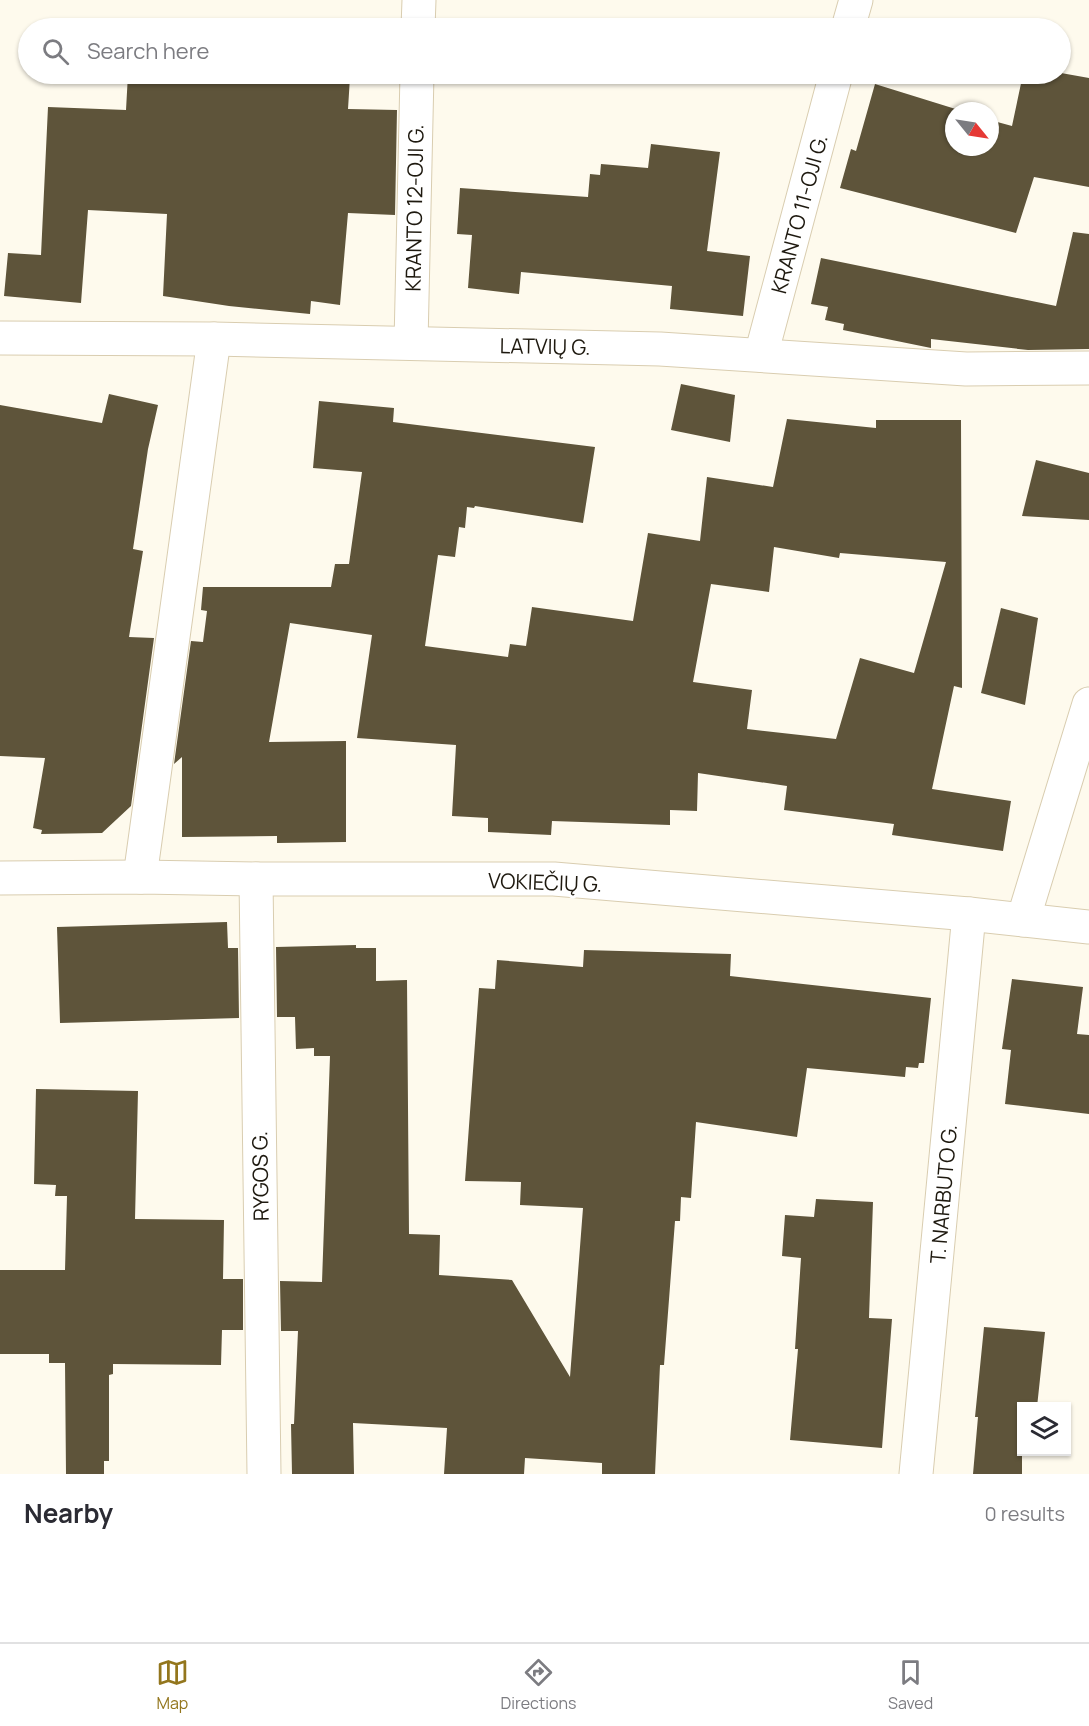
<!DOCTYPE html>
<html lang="en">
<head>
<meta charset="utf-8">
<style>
  :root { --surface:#fff; --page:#f2f2f3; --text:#2b2b33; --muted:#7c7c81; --line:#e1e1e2; --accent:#93761d }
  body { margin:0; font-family:Manrope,sans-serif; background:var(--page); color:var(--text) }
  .controls { position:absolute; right:18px; bottom:18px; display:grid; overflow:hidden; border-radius:0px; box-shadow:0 2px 4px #0004 }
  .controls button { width:54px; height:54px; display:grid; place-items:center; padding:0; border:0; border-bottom:2px solid var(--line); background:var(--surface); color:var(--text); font:30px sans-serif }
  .compass { position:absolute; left:945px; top:102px; width:54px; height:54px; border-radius:50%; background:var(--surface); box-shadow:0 2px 4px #0004; rotate:120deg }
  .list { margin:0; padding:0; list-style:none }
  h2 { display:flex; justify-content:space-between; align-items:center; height:78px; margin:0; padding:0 24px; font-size:26px }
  h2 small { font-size:20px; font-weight:400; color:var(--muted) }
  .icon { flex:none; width:33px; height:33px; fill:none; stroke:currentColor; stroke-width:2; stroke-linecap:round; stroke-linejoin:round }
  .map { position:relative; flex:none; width:1089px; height:1474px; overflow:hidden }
  .search { position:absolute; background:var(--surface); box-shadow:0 2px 4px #0004; left:18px; right:18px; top:18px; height:66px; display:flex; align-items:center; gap:15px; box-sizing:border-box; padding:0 21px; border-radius:33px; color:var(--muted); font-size:22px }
  .sheet { height:168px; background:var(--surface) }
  nav { display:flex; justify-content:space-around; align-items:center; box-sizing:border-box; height:84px; border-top:2px solid var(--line); background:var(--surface); font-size:16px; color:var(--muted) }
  nav a { display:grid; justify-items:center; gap:3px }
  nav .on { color:var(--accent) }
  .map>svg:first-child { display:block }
  .building { fill:#5e543a; fill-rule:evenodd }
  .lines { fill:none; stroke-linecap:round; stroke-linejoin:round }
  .minor-casing { stroke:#d9cdb0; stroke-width:35 }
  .minor { stroke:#fff; stroke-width:33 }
  .labels { text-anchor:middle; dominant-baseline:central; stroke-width:6; stroke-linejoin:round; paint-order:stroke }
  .street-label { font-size:21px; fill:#1e190f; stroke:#fff }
</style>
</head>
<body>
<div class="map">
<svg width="1089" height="1474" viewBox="0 0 1089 1474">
  <rect width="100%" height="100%" fill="#fefaed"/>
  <!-- building -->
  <g class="building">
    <polygon points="1060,51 1063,51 1061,73 1089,78 1089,187 1034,177 1016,233 840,188 851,149 856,151 875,84 962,111 954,111 954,147 990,147 990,120 1012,126 1023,74 1060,74"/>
    <polygon points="128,74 350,77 348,109 397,110 395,215 348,213 340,305 311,301 310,314 229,306 163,296 167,214 88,210 81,303 4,296 8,253 41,255 48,107 126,110"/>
    <polygon points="651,144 720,152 707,251 750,256 743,316 670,309 672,286 521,272 519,294 468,288 472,235 457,234 460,188 588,197 590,174 600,175 601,164 648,168"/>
    <polygon points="1073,232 1089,234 1089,349 1028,350 931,339 931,348 843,330 844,324 825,320 828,307 811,304 821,258 1056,306"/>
    <polygon points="681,384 735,395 730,442 671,430"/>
    <polygon points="109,394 158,405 148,449 133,549 143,551 129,637 154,638 131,806 102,833 41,834 42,830 33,828 45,758 0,756 0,405 102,423"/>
    <path d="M319,401L394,408L393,422L595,447L583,523L475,506L474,508L467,507L465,528L459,527L455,557L438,555L425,646L508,657L510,644L526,646L532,607L633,621L648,533L700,541L707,477L773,487L787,419L876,428V420H961L962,688L954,686L932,789L1011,801L1003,851L892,835L894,824L784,810L787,786L698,773L697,811L670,810V825L552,821L551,835L488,832V818L452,816L456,745L357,738L372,635L290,623L269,742L346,741V842L277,843V836L182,837V757L174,764L191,641L203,642L207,611L201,610L203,587H331L335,564H349L362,472L313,468ZM774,547L839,558L840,553L946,562L914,673L860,658L836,739L747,729L752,690L693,682L711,584L769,592Z"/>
    <polygon points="1036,460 1089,473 1089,520 1022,516"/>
    <polygon points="1001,608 1038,618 1025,705 981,693"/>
    <polygon points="227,922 228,948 238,948 239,1018 60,1023 57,927"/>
    <polygon points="356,945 356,948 376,948 376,981 407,980 409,1234 440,1235 439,1275 512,1280 570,1377 583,1208 520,1205 521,1182 465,1181 479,988 495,989 497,960 583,967 584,950 731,954 730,976 931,998 924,1063 919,1063 918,1068 906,1067 905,1077 807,1068 797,1137 696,1122 691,1198 681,1197 680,1221 675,1221 664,1365 660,1365 655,1474 602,1474 602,1463 525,1458 524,1474 444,1474 447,1428 353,1423 354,1474 292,1474 291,1424 294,1424 298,1331 281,1331 280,1281 322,1282 330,1056 314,1056 314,1048 296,1049 295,1017 277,1017 276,947"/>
    <polygon points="1012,979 1083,987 1077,1034 1089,1035 1089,1114 1005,1104 1011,1050 1002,1049"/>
    <polygon points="36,1089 138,1091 135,1219 224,1220 223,1279 243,1279 243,1330 222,1330 221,1365 113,1364 113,1374 109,1375 109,1461 104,1461 104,1474 66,1474 65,1363 49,1363 49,1354 0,1354 0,1270 65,1270 67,1196 55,1196 56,1185 34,1184"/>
    <polygon points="816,1199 873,1202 869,1318 892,1319 882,1448 790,1440 798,1349 795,1349 801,1258 782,1256 785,1215 814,1217"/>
    <polygon points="984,1327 1045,1332 1037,1407 1022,1407 1022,1474 973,1474 978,1417 975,1417"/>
  </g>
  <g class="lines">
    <defs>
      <g id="minor">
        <polyline points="418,28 419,0"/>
        <polyline points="848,28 856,0"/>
        <polyline points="0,338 214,339 660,349 966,369 1089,368"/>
        <polyline points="411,343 417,74"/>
        <polyline points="761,355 836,74"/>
        <polyline points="140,877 214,339"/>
        <polyline points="0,878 140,877 256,879 554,879 969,914 1089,927"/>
        <polyline points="256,879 264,1474"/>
        <polyline points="1023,920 1089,704"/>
        <polyline points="916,1474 969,914"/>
      </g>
    </defs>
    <!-- minor casing -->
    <use href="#minor" class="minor-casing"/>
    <!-- minor -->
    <use href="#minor" class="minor"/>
  </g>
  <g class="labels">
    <!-- street labels -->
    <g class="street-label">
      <text transform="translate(414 208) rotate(-89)">KRANTO 12-OJI G.</text>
      <text transform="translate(799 214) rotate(-75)">KRANTO 11-OJI G.</text>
      <text transform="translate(545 346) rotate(1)">LATVIŲ G.</text>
      <text transform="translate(545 882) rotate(2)">VOKIEČIŲ G.</text>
      <text transform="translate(260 1176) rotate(-91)">RYGOS G.</text>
      <text transform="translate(943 1194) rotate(-85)">T. NARBUTO G.</text>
    </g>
  </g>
</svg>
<div class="controls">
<button><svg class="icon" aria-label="layers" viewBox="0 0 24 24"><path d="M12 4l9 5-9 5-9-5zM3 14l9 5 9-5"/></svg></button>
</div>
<svg class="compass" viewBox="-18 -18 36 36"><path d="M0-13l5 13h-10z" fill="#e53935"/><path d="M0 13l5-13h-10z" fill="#7c7c81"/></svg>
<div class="search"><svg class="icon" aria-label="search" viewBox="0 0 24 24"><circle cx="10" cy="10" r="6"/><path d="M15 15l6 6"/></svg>Search here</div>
</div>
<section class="sheet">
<h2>Nearby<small>0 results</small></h2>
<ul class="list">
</ul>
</section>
<nav>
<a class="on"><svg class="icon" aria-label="map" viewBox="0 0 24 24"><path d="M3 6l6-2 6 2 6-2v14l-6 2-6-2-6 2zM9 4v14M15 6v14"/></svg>Map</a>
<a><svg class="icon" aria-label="directions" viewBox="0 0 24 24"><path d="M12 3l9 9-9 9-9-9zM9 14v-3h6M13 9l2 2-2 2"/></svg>Directions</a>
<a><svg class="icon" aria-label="saved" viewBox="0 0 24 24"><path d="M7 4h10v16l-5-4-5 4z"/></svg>Saved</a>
</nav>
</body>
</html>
